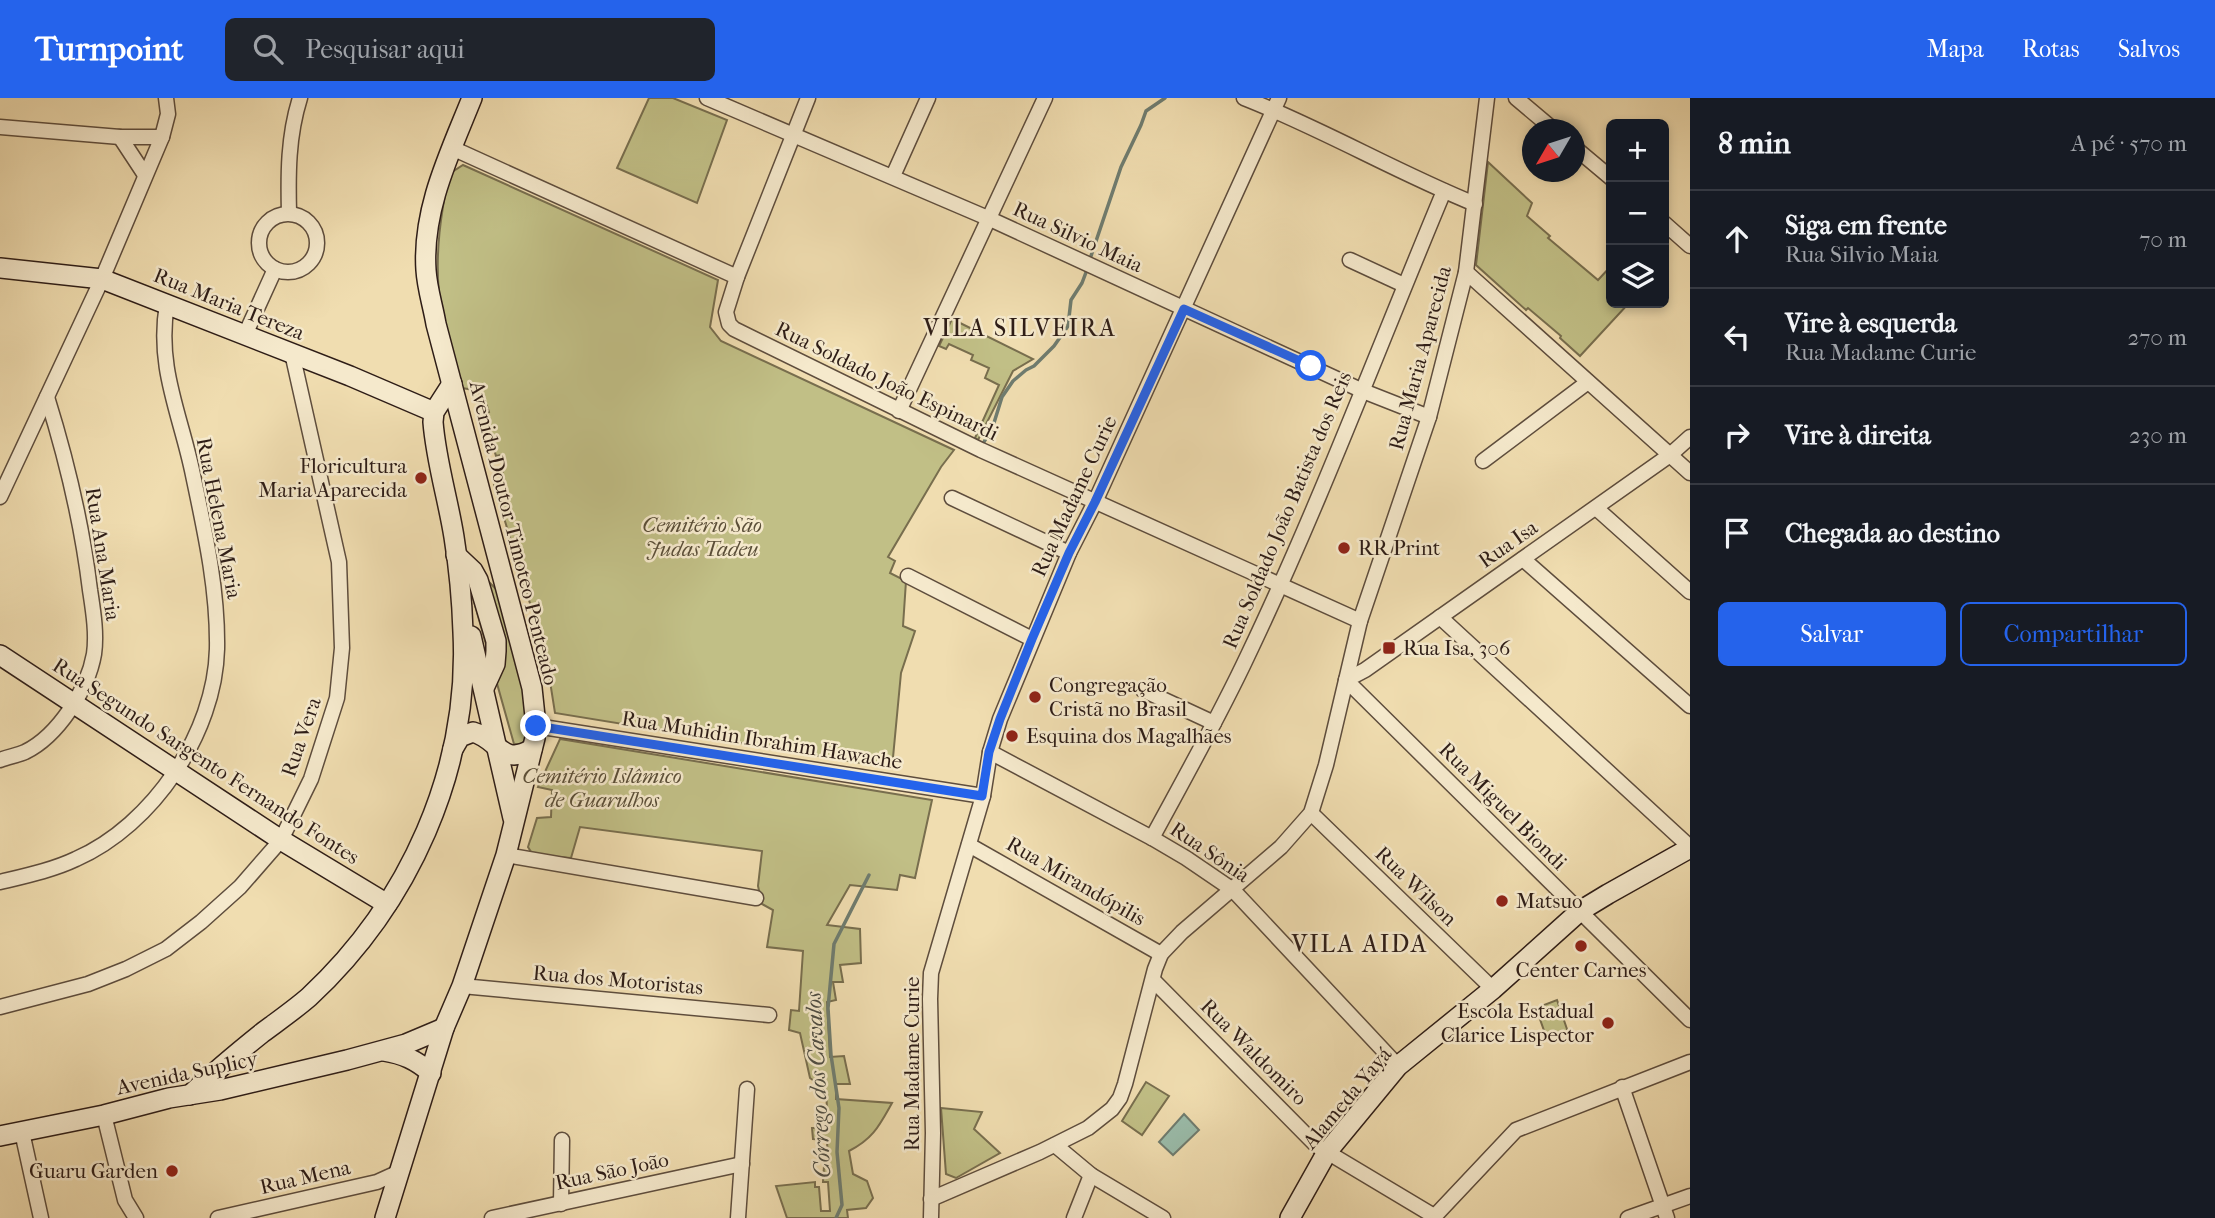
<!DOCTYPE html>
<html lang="pt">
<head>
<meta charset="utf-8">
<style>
  :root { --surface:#171b24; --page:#20242c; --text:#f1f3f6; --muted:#9ea1a6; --line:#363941; --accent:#2563eb }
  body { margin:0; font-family:"IM FELL French Canon",serif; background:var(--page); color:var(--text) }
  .controls { position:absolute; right:21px; top:21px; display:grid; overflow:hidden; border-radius:10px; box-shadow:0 4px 10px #0003 }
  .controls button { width:63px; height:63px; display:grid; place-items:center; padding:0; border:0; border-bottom:2px solid var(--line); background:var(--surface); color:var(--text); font:35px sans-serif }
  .compass { position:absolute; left:1522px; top:21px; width:63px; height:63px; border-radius:50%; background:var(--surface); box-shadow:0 4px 10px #0003; rotate:231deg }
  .stop { position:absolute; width:21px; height:21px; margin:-16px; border:5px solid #2563eb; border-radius:50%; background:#fff }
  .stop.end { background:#2563eb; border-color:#fff; box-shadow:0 2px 7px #0008 }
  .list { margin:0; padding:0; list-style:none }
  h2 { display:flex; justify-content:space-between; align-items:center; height:91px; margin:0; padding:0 28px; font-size:30px }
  h2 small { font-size:23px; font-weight:400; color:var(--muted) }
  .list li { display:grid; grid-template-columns:46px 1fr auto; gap:21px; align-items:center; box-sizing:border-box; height:98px; padding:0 28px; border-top:2px solid var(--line) }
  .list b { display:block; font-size:26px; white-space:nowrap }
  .list p { margin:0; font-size:23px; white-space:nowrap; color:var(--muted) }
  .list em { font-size:23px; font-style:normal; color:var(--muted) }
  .actions { display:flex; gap:14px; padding:21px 28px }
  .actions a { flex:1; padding:16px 0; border:2px solid var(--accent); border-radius:10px; text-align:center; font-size:24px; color:var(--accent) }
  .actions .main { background:var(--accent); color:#fff }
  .icon { flex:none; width:38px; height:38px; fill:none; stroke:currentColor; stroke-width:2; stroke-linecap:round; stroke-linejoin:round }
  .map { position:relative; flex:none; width:1690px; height:1120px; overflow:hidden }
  header { display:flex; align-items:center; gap:42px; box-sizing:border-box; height:98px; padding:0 35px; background:var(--accent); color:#fff }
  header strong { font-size:33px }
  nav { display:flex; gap:38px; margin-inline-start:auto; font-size:24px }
  .search { width:490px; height:63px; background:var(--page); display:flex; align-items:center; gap:18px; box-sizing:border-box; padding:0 24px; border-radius:10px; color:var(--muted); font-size:26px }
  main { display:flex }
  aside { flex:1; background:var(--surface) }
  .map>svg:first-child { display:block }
  .green { fill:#c1bf86; stroke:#786e4e; stroke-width:2 }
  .water { fill:#9abcaa; stroke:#6f7c6f; stroke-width:2 }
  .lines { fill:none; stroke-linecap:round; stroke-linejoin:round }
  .stream { stroke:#6f7c6f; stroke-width:3.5 }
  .street-casing { stroke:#5e4d3d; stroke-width:17 }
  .secondary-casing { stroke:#2e1d17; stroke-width:22 }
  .street { stroke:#f5e9cc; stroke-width:14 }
  .secondary { stroke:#f5e9cc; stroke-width:19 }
  .route { stroke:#2563eb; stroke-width:9 }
  .poi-dot { fill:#8f2418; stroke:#f5e9cc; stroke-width:2.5 }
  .labels { text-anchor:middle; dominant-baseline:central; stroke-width:5; stroke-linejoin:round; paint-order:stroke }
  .street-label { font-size:21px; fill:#2e1d17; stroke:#f5e9cc }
  .poi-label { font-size:21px; fill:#2e1d17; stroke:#f5e9cc; text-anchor:start }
  .park-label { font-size:21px; font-style:italic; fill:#5a4e38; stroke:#f5e9cc }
  .water-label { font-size:23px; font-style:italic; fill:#4e4d43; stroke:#f5e9cc }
  .quarter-label { font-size:24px; letter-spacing:2px; fill:#2e1d17; stroke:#f5e9cc }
</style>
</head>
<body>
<header>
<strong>Turnpoint</strong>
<div class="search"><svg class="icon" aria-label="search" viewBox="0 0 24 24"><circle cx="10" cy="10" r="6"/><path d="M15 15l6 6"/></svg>Pesquisar aqui</div>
<nav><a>Mapa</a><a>Rotas</a><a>Salvos</a></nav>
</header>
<main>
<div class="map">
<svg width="1690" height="1120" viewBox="0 0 1690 1120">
  <rect width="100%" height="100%" fill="#f0ddb0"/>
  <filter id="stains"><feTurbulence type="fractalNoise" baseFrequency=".00286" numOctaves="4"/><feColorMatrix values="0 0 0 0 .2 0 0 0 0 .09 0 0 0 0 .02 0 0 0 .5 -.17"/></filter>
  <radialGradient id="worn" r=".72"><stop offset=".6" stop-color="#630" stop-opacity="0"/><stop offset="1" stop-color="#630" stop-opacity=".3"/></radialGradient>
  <!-- green -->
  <g class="green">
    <polygon points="649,0 673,0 727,22 697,105 617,70"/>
    <polygon points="1488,64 1532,105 1527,118 1550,138 1548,140 1598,182 1611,168 1611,205 1629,205 1580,258 1560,240 1561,238 1528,210 1526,212 1476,167"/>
    <path d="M463,67L718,182L710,229L721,243L954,352L941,369L888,459L895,463L890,475L906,483L903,528L915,533L901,575L892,670L555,615L546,558L494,387C505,379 504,369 501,357L496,358L484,317L489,314C484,298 480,292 462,290C454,259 443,227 439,195C435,154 441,115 449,76Z"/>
    <polygon points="952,221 1033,261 1013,273 978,342 975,340 999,287 985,280 989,270 971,262 973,257 949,246 946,251 939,248"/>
    <polygon points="484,479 498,493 526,596 527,641 521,646 514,646 469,486"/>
    <path d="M560,641L932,702L915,780L900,777L897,792L850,787L827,827L860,831L861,865L840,867L843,884H833L836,902L827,904L830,959L844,958L850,986H836V1001L892,1005C879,1028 873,1041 849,1053L853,1076L867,1083L873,1100L866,1110L847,1112L848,1120H787L776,1088L815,1084V1089H819L821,1113H830L828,1084H823L824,1068L828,1067L827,1042L813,1041L812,1030H828L826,992L810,980L800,935L789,932L791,912L799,913L803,853L767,849L773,812L762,806L758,788L762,753L580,729L571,760L533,757L528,749L537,720L551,719L552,692L538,689Z"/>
    <polygon points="1557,902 1568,934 1547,941 1536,910"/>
    <polygon points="1146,984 1169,998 1142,1037 1122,1023"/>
    <polygon points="941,1010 982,1014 974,1031 1000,1055 956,1080 946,1076"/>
  </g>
  <!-- water -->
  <polygon class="water" points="1184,1016 1199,1032 1173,1057 1159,1044"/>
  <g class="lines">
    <!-- stream -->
    <g class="stream">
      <polyline points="1090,161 1121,69 1141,27 1146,13 1165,0"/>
      <polyline points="984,344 993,328 1002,299 1013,283 1026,272 1034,268 1054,248 1068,228 1071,202 1082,185 1088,169"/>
      <polyline points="836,1120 842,1107 837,1054 839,1010 831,957 828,910 834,846 869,777"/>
    </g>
    <defs>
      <g id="street">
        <polyline points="707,0 990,121 1363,293 1429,319"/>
        <polyline points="808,0 737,179 726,214 729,226 734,231 981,352 1360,523"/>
        <path d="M1244,0C1323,31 1396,74 1475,106"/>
        <polyline points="1516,0 1554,32"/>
        <polyline points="0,29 120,39 162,39"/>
        <polyline points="120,39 145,77"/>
        <polyline points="1574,49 1611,80"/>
        <polyline points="452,50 737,179"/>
        <polyline points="893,78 928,0"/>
        <path d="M289,115C288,76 288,38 300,0"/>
        <circle cx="288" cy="145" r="29"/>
        <polyline points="1664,125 1690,148"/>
        <polyline points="1350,162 1404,187"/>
        <polyline points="1466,174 1690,375"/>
        <polyline points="245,237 275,171"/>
        <polyline points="899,313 1045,0"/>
        <polyline points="1690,339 1670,357 1365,572 1346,582 1690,922"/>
        <polyline points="1483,363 1588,284"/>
        <polyline points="0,399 102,181 162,39 168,16 166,0"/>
        <polyline points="952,400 1069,455"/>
        <polyline points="1596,410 1690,494"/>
        <polyline points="1523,461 1690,608"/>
        <polyline points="908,478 1032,541"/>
        <polyline points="1440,519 1690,749"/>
        <polyline points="1143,592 1214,625"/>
        <polyline points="536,628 983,698"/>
        <polyline points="990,654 1152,740 1186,760 1233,792 1398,968"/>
        <path d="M0,662C8,659 18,657 25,654C58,638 88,591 94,556C97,535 93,512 90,492C82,426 67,363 47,299"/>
        <polyline points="1311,715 1493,891"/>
        <path d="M1152,740C1185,679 1219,619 1248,557C1320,406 1379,248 1444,93"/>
        <polyline points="969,747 1161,856"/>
        <polyline points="506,757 756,800"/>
        <path d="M0,784C25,778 53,772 76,761C153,727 215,635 217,551C218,492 205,434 193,377C181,317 156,270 167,206"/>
        <polyline points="1153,882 1317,1048 1434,1118"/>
        <polyline points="462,888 769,917"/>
        <polyline points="0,909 88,886 126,871 166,851 201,824 240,789 281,742 311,681 337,600 342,550 339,464 292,255"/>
        <polyline points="1622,989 1667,1120"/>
        <polyline points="104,1017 125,1102 136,1120"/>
        <polyline points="22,1034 41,1120"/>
        <polyline points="1055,1047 1091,1077 1163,1120"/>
        <polyline points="931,1101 1040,1054 1088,1030 1112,1011 1120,1000 1125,986 1155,871 1161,856 1182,834 1281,749 1311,715 1326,667 1360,523 1429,319 1466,174 1487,0"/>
        <polyline points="561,1106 562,1042"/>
        <polyline points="218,1120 377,1084 399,1074"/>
        <polyline points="492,1120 742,1066"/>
        <polyline points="738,1120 747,991"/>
        <polyline points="931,1120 933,1035 930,901 931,875 983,698 990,654 1000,621 1069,455 1095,404 1279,0"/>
        <polyline points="1074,1120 1091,1077"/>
        <polyline points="1433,1120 1516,1032 1690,964"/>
        <polyline points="1628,1120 1690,1098"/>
      </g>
      <g id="secondary">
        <polyline points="0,170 102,181 350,278 434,314"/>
        <polyline points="456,457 473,473 478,482 496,543 496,553 495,566 484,590"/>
        <polyline points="471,538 513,720"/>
        <polyline points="0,557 281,742 387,806"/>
        <path d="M453,651L460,639L473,634C499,641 501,669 532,651"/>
        <path d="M384,953C403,956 416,962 431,975"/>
        <path d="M190,997C213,975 237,955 262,935C278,923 294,912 309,899C409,806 470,672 463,534C462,503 459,470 454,439C448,401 436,363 433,324L434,314L452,286"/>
        <polyline points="0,1038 104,1017 169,1000 220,992 347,962 406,946 444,930"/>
        <path d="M385,1120L444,930L462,888L506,757L535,640L536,628L532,590L436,226C433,208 427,190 426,172C422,111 450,55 472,0"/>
        <polyline points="1290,1120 1327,1054 1398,968 1493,891 1580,813 1608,796 1690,750"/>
      </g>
    </defs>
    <!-- street casing -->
    <use href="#street" class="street-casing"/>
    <!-- secondary casing -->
    <use href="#secondary" class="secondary-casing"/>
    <!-- street -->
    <use href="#street" class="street"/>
    <!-- secondary -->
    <use href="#secondary" class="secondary"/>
  </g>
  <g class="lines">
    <!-- route -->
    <polyline class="route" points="536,628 982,698 989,654 1000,621 1032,541 1069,455 1095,404 1184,211 1311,268"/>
  </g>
  <!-- markers -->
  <g class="poi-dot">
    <circle cx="421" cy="380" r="7"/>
    <circle cx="1344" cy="450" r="7"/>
    <rect x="1382" y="543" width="14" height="14" rx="3.5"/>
    <circle cx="1035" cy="599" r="7"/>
    <circle cx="1012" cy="638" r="7"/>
    <circle cx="1502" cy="803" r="7"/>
    <circle cx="1581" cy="848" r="7"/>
    <circle cx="1608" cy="925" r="7"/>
    <circle cx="172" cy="1073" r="7"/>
  </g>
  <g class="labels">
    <!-- street labels -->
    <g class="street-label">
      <text transform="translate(1078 139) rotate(25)">Rua Silvio Maia</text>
      <text transform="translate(229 206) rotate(22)">Rua Maria Tereza</text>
      <text transform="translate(1420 260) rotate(-75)">Rua Maria Aparecida</text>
      <text transform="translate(887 283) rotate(26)">Rua Soldado João Espinardi</text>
      <text transform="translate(1074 398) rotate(-65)">Rua Madame Curie</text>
      <text transform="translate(1287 412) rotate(-67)">Rua Soldado João Batista dos Reis</text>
      <text transform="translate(219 420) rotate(79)">Rua Helena Maria</text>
      <text transform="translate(514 435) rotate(76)">Avenida Doutor Timoteo Penteado</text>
      <text transform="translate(1508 446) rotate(-35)">Rua Isa</text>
      <text transform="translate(103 456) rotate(81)">Rua Ana Maria</text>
      <text transform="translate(301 639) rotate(-71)">Rua Vera</text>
      <text transform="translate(762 642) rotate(9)">Rua Muhidin Ibrahim Hawache</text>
      <text transform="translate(206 663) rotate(33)">Rua Segundo Sargento Fernando Fontes</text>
      <text transform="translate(1503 708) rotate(45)">Rua Miguel Biondi</text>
      <text transform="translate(1210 754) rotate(34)">Rua Sônia</text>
      <text transform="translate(1076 783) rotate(30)">Rua Mirandópilis</text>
      <text transform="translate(1416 788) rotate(44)">Rua Wilson</text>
      <text transform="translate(618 882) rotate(5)">Rua dos Motoristas</text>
      <text transform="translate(1254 954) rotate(45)">Rua Waldomiro</text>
      <text transform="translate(912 966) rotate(-90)">Rua Madame Curie</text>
      <text transform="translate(187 975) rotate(-12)">Avenida Suplicy</text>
      <text transform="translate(1347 1000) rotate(-50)">Alameda Yayá</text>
      <text transform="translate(612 1073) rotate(-12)">Rua São João</text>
      <text transform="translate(305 1079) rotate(-13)">Rua Mena</text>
    </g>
    <!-- poi labels -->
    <g class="poi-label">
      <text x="407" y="368" text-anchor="end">Floricultura<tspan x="407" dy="24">Maria Aparecida</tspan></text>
      <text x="1358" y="450">RR Print</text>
      <text x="1403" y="550">Rua Isa, 306</text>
      <text x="1049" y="587">Congregação<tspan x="1049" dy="24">Cristã no Brasil</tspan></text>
      <text x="1026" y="638">Esquina dos Magalhães</text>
      <text x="1516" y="803">Matsuo</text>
      <text x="1581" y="872" text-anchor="middle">Center Carnes</text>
      <text x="1594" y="913" text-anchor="end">Escola Estadual<tspan x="1594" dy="24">Clarice Lispector</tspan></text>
      <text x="158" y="1073" text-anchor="end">Guaru Garden</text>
    </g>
    <!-- park labels -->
    <g class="park-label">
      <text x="702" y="427">Cemitério São<tspan x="702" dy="24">Judas Tadeu</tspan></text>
      <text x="602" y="678">Cemitério Islâmico<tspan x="602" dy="24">de Guarulhos</tspan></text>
    </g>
    <!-- water labels -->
    <g class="water-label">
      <text transform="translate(818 987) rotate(-93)">Córrego dos Cavalos</text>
    </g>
    <!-- quarter labels -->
    <g class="quarter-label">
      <text x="1020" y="230">VILA SILVEIRA</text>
      <text x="1360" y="846">VILA AIDA</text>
    </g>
  </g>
  <rect width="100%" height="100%" filter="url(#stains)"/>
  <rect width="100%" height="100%" fill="url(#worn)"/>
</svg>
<div class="controls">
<button>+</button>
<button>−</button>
<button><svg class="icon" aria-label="layers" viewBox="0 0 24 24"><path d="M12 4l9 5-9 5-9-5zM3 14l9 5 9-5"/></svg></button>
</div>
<svg class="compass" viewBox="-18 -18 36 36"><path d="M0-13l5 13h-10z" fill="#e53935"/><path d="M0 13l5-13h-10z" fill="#9ea1a6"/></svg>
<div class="stop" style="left:1311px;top:268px"></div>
<div class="stop end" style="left:536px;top:628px"></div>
</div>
<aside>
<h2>8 min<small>A pé · 570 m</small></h2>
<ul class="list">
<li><svg class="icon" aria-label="ahead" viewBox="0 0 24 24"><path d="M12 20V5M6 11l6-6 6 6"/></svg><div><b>Siga em frente</b><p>Rua Silvio Maia</p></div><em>70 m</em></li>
<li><svg class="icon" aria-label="left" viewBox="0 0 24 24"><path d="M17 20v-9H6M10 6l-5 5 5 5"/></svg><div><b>Vire à esquerda</b><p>Rua Madame Curie</p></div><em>270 m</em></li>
<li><svg class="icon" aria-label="right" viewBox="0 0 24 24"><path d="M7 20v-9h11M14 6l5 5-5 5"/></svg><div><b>Vire à direita</b></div><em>230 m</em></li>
<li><svg class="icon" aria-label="arrive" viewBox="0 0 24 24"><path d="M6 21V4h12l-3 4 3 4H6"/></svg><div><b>Chegada ao destino</b></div></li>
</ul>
<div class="actions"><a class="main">Salvar</a><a>Compartilhar</a></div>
</aside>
</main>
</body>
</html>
